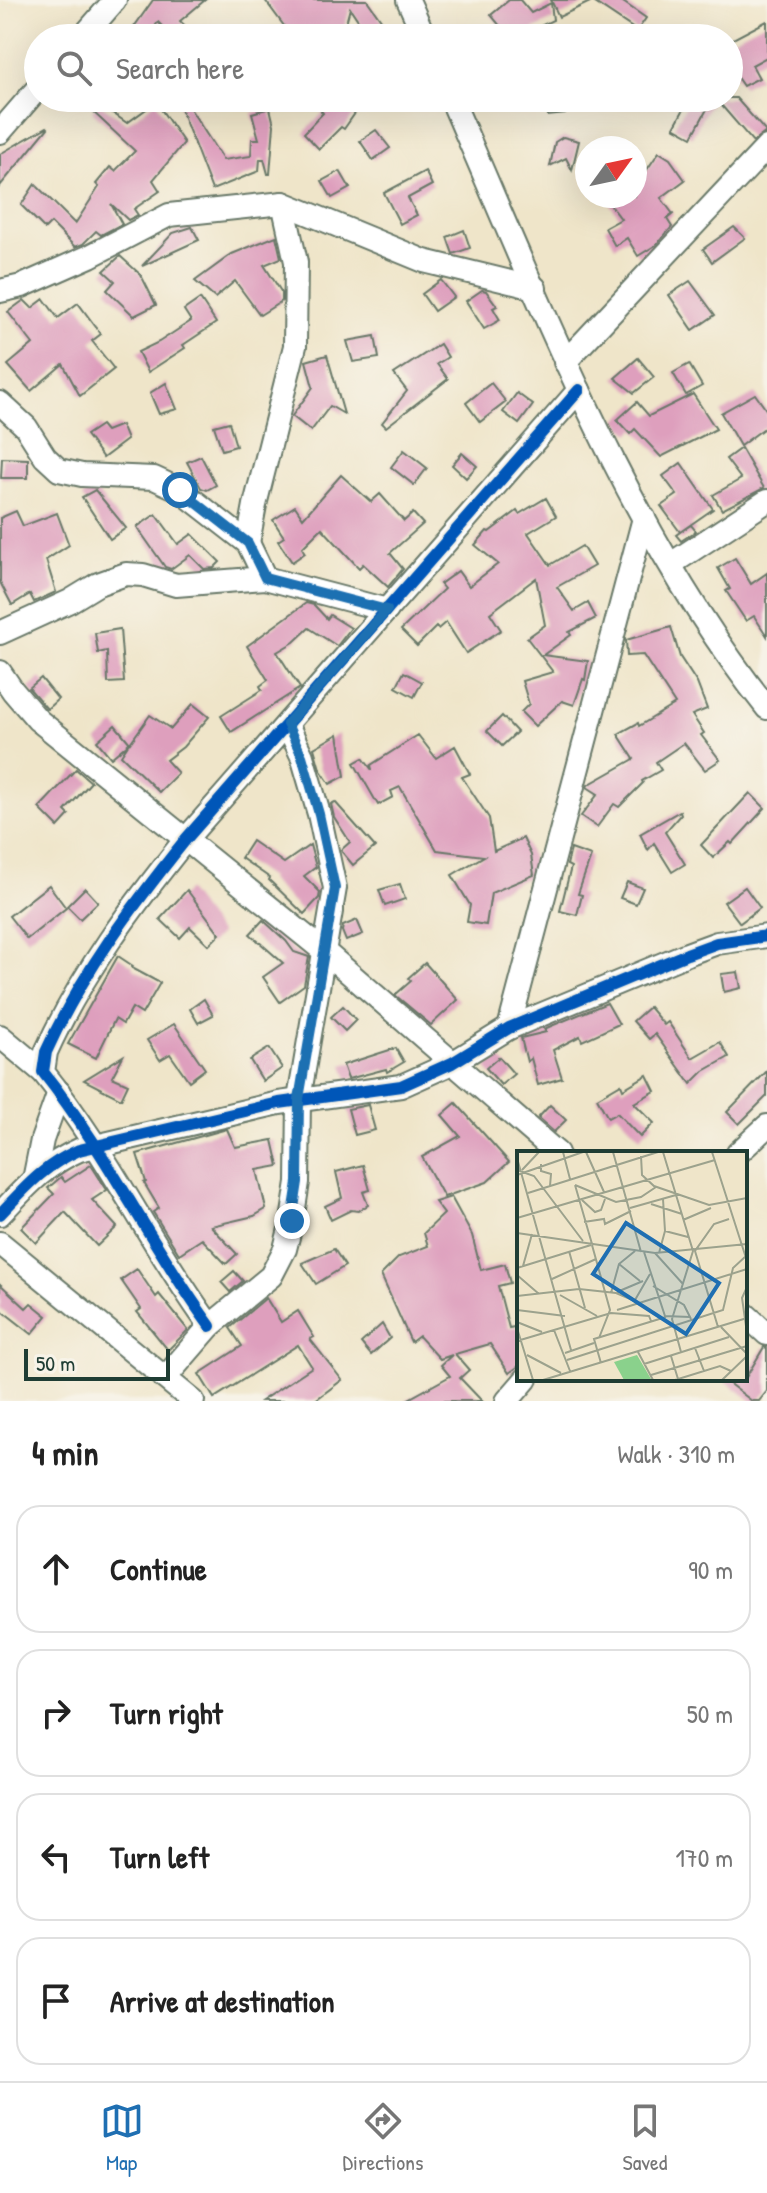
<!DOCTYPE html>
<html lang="en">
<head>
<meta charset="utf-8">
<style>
  :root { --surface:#fff; --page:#f2f2f2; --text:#222; --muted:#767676; --line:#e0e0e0; --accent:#1f6fb2 }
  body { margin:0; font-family:"Patrick Hand",sans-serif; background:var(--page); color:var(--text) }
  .compass { position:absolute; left:575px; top:136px; width:72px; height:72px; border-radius:50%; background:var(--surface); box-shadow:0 8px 32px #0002; rotate:57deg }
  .scale { position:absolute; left:24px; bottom:20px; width:146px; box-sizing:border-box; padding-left:8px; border:4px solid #1f3d34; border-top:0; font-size:22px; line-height:28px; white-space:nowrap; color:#1f3d34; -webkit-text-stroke:6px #f7f3e8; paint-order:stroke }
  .stop { position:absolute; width:24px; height:24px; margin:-18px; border:6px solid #1f6fb2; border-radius:50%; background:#fff }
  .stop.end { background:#1f6fb2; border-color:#fff; box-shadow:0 2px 8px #0008 }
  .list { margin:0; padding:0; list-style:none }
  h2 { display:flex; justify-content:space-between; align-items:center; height:104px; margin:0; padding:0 32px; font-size:34px }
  h2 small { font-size:26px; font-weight:400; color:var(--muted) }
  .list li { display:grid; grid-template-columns:52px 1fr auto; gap:24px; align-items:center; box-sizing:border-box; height:128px; margin:0 16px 16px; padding:0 16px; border:2px solid var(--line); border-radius:24px }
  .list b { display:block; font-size:30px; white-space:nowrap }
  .list em { font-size:26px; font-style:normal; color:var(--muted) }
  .icon { flex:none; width:44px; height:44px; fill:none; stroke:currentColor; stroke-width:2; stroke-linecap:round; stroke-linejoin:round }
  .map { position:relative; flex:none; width:767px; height:1401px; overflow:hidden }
  .search { position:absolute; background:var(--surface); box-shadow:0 8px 32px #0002; left:24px; right:24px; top:24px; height:88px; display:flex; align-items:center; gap:20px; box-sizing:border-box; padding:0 28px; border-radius:44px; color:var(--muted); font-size:30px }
  .sheet { height:680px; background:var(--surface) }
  nav { display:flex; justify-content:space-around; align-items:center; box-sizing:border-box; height:112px; border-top:2px solid var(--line); background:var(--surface); font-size:22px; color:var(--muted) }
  nav a { display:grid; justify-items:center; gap:4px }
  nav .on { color:var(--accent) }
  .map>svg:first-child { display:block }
  .building { fill:#de9fbd }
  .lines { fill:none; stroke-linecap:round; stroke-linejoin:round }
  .minor-casing { stroke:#687868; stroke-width:26 }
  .minor { stroke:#fff; stroke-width:22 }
  .cycleway-casing { stroke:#f7f3e8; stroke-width:17 }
  .cycleway { stroke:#0057b8; stroke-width:12 }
  .route { stroke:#1f6fb2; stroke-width:10 }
  .inset-road { fill:none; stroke:#9ca28d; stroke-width:2 }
  .view { fill:#1f6fb2; fill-opacity:0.15; stroke:#1f6fb2; stroke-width:4 }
  .inset-edge { fill:none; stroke:#1f3d34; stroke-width:4 }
</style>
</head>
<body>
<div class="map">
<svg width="767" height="1401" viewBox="0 0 767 1401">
  <rect width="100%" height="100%" fill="#f7f3e8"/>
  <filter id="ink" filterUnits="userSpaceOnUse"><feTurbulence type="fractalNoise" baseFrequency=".0125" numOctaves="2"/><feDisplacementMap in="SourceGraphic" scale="16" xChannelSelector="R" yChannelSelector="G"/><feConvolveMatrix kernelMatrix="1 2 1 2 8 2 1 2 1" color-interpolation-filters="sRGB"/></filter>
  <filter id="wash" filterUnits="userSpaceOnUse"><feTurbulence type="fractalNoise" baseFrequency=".006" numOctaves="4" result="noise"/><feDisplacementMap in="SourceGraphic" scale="32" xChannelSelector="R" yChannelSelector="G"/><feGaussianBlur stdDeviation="1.8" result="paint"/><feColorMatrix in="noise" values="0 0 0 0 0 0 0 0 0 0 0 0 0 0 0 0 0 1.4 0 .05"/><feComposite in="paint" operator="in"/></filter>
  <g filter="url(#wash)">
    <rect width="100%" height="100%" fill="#efe5c9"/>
    <g id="blocks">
      <!-- building -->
      <g class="building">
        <polygon points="153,0 205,0 180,21 198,38 174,38 158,22 148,37 134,27"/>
        <polygon points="265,0 367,0 384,24 368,35 350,8 342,38 293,38"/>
        <polygon points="509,0 520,0 531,13 551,3 553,20 516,38 510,38 491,15"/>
        <polygon points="551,0 620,0 646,18 637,31 592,1 559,17"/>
        <polygon points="767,21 767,57 752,65 759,78 743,86 729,66 729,41"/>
        <polygon points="331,98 343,98 358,109 344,129 341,127 319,149 304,133 323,113 321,111"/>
        <polygon points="546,98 563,98 565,114 548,116"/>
        <polygon points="690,98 713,98 692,137 674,127"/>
        <polygon points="715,98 736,98 766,132 753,142"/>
        <polygon points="184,99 223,160 251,156 252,139 259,139 252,113 270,108 274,125 270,174 268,174 264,159 260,159 259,171 212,190 178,102"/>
        <polygon points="156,102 184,143 153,180 160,191 134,209 138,215 128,220 111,204 122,224 101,235 96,231 83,244 75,247 51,223 45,229 21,205 35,184 75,224 99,187 96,184 110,167 115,171 135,151 92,111 98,103 127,123"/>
        <polygon points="47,127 48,128 0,186 0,154"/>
        <polygon points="376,130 390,148 373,160 360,141"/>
        <polygon points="563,137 579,141 572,170 566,158 550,166 555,142"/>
        <polygon points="659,152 670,159 685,180 661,198 673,214 667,219 672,227 656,245 638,256 627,238 615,246 605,228 621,219 604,196 635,196 635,180 644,174"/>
        <polygon points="340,171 350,188 332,198 322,181"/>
        <polygon points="425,171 432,185 408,198 417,215 400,224 384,193"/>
        <polygon points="192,227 199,240 142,266 173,233"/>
        <polygon points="734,227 745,238 712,262 703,249"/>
        <polygon points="464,230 470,248 453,254 447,237"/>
        <polygon points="276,236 281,258 264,265 282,293 282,301 260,315 235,281 215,298 195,281 232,254"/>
        <polygon points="120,256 141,275 156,305 134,316 107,290 115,281 104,271"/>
        <polygon points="441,280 454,297 434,311 422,294"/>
        <polygon points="690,281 715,315 693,330 669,295"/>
        <polygon points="482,290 486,291 497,306 493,308 500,320 484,329 466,301"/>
        <polygon points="44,299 58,318 78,303 101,334 92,341 114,369 80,396 63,364 31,391 8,365 33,344 8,312 24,300 32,308"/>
        <polygon points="200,299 216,323 183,345 185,348 148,372 138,352 159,342 191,321 184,310"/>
        <polygon points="375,336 379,358 353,362 347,341"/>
        <polygon points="440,344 448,357 437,364 448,379 386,427 382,423 407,391 394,374"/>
        <polygon points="327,355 344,414 330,406 311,431 292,416 313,387 306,361"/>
        <polygon points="638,358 654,377 634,393 615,378"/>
        <polygon points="689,364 702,386 686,395 673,373"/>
        <polygon points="166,383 177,409 159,414 150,393"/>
        <polygon points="491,383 506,402 480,422 466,403"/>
        <polygon points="517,393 533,405 519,424 503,412"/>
        <polygon points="693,394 716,429 661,457 635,429 630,434 617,420 637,402 649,416"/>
        <polygon points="755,394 767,411 767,426 740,446 721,413"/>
        <polygon points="229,422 236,446 222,450 214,426"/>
        <polygon points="101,425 106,431 121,425 127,440 103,458 86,435"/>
        <polygon points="741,448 764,488 722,510 713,495 741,479 726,459"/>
        <polygon points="404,450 427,468 414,485 391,467"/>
        <polygon points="462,453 477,466 466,478 452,465"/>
        <polygon points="201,456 216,485 207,490 201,488 187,462"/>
        <polygon points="2,458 28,459 28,478 1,478"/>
        <polygon points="681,463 713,509 680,532 691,525 696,531 681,541 676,535 680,532 661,506 677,495 663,476"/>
        <polygon points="341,475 371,502 380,494 404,521 413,513 423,524 390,553 403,569 388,587 363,564 359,568 322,528 302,548 305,553 292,562 278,541 284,537 273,520 295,506 303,518"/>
        <polygon points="95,490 126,528 110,539 82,497"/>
        <polygon points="546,498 556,516 528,533 550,565 582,546 594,566 557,587 574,611 588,603 596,618 569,632 571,635 543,655 588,661 585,680 583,679 574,705 562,701 535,726 521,712 529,704 522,681 553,672 527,638 545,625 536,578 490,613 501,630 466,653 446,622 438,629 436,627 417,646 401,630 444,589 440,584 458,571 469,586 498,564 475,545 487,531 489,532 517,511 519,514"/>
        <polygon points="16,511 23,526 57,513 69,545 46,560 56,592 34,602 30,594 12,605 0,582 0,518"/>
        <polygon points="156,514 178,544 192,534 220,562 214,568 204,569 190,555 171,569 165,567 137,527"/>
        <polygon points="735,558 751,584 767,573 767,636 754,616 746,621 726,591 730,589 718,568"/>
        <polygon points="306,603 314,605 327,619 330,615 351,628 337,646 309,628 294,642 277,652 300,688 231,732 221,716 262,690 260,686 268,680 247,646"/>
        <polygon points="671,627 680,657 697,683 707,709 692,715 704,733 701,735 720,760 705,770 684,743 656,762 661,770 642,781 643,783 619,807 614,804 597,827 581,816 598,794 587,787 588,785 634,759 618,734 638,723 639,726 675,704 643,655 627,656 626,640"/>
        <polygon points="120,629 124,682 108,683 107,651 98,653 95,633"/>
        <polygon points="404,672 422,682 414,697 396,687"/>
        <polygon points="41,678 58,699 47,709 29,688"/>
        <polygon points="193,704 209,717 183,747 166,760 178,773 159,792 121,755 129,743 111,758 97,741 115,725 130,743 150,715 171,729"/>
        <polygon points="502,716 517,732 502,746 487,731"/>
        <polygon points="338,734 345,776 330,784 320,769 314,748"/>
        <polygon points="418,735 436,758 455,746 470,774 462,777 489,818 494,851 523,838 531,855 534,875 491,893 486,925 467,922 470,905 452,875 484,856 437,850 400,787 391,791 393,797 378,805 354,763 363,758 372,770 371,765"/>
        <polygon points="76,769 91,782 65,811 69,815 58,827 39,808"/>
        <polygon points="750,793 765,808 732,844 730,842 713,858 701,845"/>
        <polygon points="335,802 375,847 353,865 342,852 341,850 350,842 334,817 331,804"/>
        <polygon points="680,811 681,814 665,832 685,864 672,872 654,843 648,850 640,834"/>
        <polygon points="252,841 284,863 310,845 316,867 304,876 320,892 319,898 304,914 269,880 270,878 241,858"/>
        <polygon points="571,849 591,856 578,894 582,895 577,915 560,911 571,867 567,865"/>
        <polygon points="627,882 643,888 636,904 620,898"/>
        <polygon points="400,884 405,899 385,906 379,890"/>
        <polygon points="49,885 66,908 27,939 9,916"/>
        <polygon points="745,887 760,908 740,923 724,902"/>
        <polygon points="85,888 98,902 80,919 67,906"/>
        <polygon points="187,890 220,934 209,945 190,927 180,938 160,919"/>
        <polygon points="263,920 286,941 294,952 309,957 304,985 280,1002 263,977 283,963 250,934"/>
        <polygon points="357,920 363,934 346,941 342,931 343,926"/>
        <polygon points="118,956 133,966 132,968 160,983 142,1014 132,1008 123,1024 115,1019 96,1058 68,1044"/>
        <polygon points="425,963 458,1000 431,1025 395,995 411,981 408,978"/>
        <polygon points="738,972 741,988 724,992 721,974"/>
        <polygon points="204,999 213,1015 198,1023 190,1009"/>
        <polygon points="607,1003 619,1024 582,1041 580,1036 553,1050 562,1078 538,1085 531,1058 527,1062 521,1038 546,1032 544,1029"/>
        <polygon points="343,1006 356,1020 345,1031 331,1017"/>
        <polygon points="649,1007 664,1025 668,1022 692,1058 720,1042 729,1057 704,1071 691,1084 655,1034 649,1039 633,1021"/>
        <polygon points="174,1024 205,1069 189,1081 170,1054 160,1060 147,1040"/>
        <polygon points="269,1048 282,1068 263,1081 250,1060"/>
        <polygon points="396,1048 404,1062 387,1072 386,1069 348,1079 343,1065"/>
        <polygon points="123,1056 112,1077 128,1084 121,1099 84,1080"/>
        <polygon points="499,1057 514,1074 501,1085 486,1068"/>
        <polygon points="767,1071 767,1096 739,1124 727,1112"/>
        <polygon points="647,1075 655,1091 634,1103 654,1123 640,1137 617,1113 608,1118 597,1098 621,1084 623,1089"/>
        <polygon points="456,1103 509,1162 487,1182 444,1197 422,1157 460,1136 442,1115"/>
        <polygon points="368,1105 375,1130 355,1135 348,1109"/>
        <polygon points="550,1105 566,1120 554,1132 538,1118"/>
        <polygon points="227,1129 235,1147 273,1140 279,1166 257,1170 266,1209 254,1216 211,1226 237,1254 226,1264 202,1239 179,1254 153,1212 159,1208 144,1183 146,1182 137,1154"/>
        <polygon points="91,1165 107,1190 92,1200 117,1227 97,1246 65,1212 36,1243 21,1228 54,1194 48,1188 61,1177 65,1182"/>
        <polygon points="363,1165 370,1190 363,1192 368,1205 358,1211 351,1210 331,1220 325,1206 342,1198 336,1172"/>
        <polygon points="451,1197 472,1235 481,1270 505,1264 510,1283 498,1286 509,1328 519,1326 519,1366 509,1373 490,1344 455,1354 469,1370 460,1378 482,1401 405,1401 450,1376 441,1365 452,1355 440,1359 419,1336 411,1342 381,1275 399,1257 428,1246 424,1233 444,1214 435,1202"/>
        <polygon points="334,1249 345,1266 316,1284 302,1263"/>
        <polygon points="137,1269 156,1297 159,1294 188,1330 168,1350 137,1312 141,1309 121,1280"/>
        <polygon points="234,1271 243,1281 230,1292 221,1282"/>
        <polygon points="0,1284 26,1308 31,1303 47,1316 32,1334 0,1309"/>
        <polygon points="266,1298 281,1322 298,1311 314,1337 310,1339 342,1380 314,1401 261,1401 312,1367 298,1345 214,1398 199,1374 242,1346 230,1328"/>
        <polygon points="382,1324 390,1338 371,1355 361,1343"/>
        <polygon points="764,1347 767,1348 767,1391 759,1401 752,1401 723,1379 745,1379"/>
      </g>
    </g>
  </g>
  <g filter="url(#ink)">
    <use href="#blocks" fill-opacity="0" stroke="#687868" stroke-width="2"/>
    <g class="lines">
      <defs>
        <g id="minor">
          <polyline points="408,0 425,38"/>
          <polyline points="82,38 115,0"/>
          <path d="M451,98C541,303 627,532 767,708"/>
          <polyline points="0,132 38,88"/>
          <polyline points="0,291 22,286 90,256 169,215 283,203 424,261 535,288"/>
          <polyline points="565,362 767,147"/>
          <polyline points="0,403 26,427 45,457 59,470 82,475 154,478 180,490 248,543 265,578"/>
          <polyline points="248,543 255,505 295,346 296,262 283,203"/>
          <polyline points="671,564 767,501"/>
          <polyline points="0,633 70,601 98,584 126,574 143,575 176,585 265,578 387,610"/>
          <polyline points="0,672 13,691 38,720 325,952 557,1153"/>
          <polyline points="509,1028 644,518"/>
          <polyline points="0,1036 43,1072"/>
          <polyline points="738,1153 767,1126"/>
          <polyline points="35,1175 42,1140 59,1092"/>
          <path d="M0,1214C26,1187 43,1166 79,1150L279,1103L401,1086L452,1063L509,1028L687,954L717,943L767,936"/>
          <polyline points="0,1243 193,1401"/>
          <polyline points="745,1314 767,1334"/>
          <path d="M210,1326C150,1244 107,1152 43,1072L46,1052C81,974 133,905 186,839L579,390"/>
          <polyline points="165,1378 210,1326 271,1276 285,1249 292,1221 298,1182 299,1099 335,888 319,814 302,756 287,724"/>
          <polyline points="507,1401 526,1379"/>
        </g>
      </defs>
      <!-- minor casing -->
      <use href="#minor" class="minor-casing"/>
      <!-- minor -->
      <use href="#minor" class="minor"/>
      <defs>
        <g id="cycleway">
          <path d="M0,1214C26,1187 43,1166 79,1150L279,1103L401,1086L452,1063L509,1028L687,954L717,943L767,936"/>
          <path d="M210,1326C150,1244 107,1152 43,1072L46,1052C81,974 133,905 186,839L579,390"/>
        </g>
      </defs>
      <!-- cycleway casing -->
      <use href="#cycleway" class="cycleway-casing"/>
      <!-- cycleway -->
      <use href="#cycleway" class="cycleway"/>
    </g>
  </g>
  <g class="lines" filter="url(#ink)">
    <!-- route -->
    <polyline class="route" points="180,490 248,543 265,578 387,610 287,724 302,756 319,814 335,888 299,1099 298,1182 292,1221"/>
  </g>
  <!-- overview -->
  <g transform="translate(517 1151)">
    <rect width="230" height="230" fill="#efe5c9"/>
    <path d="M120,204L134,228L107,229L97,211Z" fill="#8ad18c"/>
    <path class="inset-road" d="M46,1L53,28M69,1L87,41M96,1L124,101M146,1L176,100L155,168L164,201M195,1L230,110M124,5L125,24L137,35L192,54L230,47M0,7L54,199M24,13V20L34,23L33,35M0,19L17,25L66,90M5,19L22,1M0,24L66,1M58,34L99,51L124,46L139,36M58,34L75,93M11,42L141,1M146,48L148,80M65,49L78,61L84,59L88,48M134,53L165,63M113,57L159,44M0,67L198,9M166,69L194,57M67,71L87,68L88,73L114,60M0,82L138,102L230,93M75,94L93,159L82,187M52,100L68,157M127,101L148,165L173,166M138,102L166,133M142,102L148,80L171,86M102,113L123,130M6,115L15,83M0,117L74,94M0,124L22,143M35,128L79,108M136,135L167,154L174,168M230,136L225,147L230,182M100,141L126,130M94,142L102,113L118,100M43,144L80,165M0,145L62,138L99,142L118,150M118,149L133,123M0,159L48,165M100,159L230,118M0,171L25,181M201,176L178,100L197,73L212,68M204,176L230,203M0,177L16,229M37,179L53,220M0,190L94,162L132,165L134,170M178,197L187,220M121,201L136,229M48,202L77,192M10,204L44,222M154,205L161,228M50,209L206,159L216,117L229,105M84,212L77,188L149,166M127,213L212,186M134,224L230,195M26,229L230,167M158,229L203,215L214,220M205,229L230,205"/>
    <path class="view" d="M109,72L202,132L169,183L76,123Z"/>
    <rect width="230" height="230" class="inset-edge"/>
  </g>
</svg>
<svg class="compass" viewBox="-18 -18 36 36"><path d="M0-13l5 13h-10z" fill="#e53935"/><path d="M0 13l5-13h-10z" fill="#767676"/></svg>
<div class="scale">50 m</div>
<div class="stop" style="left:180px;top:490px"></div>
<div class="stop end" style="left:292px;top:1221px"></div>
<div class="search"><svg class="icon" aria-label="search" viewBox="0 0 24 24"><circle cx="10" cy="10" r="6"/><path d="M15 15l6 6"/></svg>Search here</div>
</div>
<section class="sheet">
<h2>4 min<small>Walk · 310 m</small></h2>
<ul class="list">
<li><svg class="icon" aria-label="ahead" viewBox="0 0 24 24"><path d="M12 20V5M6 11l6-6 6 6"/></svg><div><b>Continue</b></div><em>90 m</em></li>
<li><svg class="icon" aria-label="right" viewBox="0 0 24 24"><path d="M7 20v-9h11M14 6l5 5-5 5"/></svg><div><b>Turn right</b></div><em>50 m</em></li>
<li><svg class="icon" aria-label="left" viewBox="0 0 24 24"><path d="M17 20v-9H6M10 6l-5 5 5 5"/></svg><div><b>Turn left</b></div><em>170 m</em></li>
<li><svg class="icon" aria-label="arrive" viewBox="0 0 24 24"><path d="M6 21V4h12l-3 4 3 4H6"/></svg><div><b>Arrive at destination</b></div></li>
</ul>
</section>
<nav>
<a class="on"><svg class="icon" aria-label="map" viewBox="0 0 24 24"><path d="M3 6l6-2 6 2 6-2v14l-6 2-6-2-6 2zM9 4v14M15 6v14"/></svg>Map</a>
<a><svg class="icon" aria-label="directions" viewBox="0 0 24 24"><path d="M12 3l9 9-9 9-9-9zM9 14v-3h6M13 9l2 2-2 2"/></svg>Directions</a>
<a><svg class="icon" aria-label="saved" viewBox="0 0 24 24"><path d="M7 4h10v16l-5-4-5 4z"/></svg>Saved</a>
</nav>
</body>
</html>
